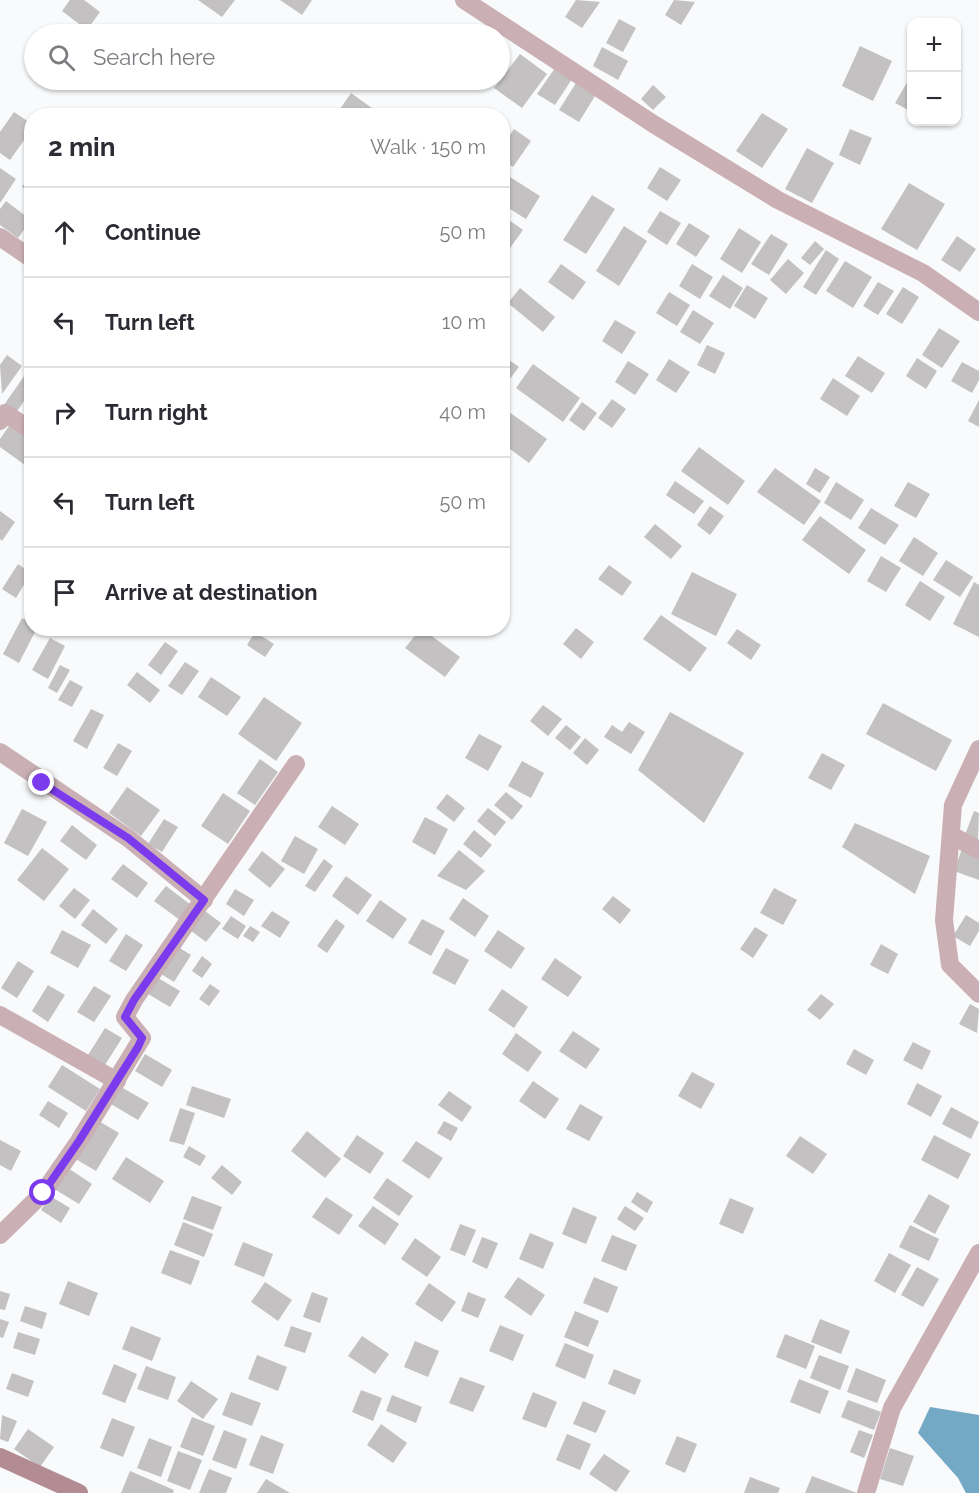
<!DOCTYPE html>
<html lang="en">
<head>
<meta charset="utf-8">
<style>
  :root { --surface:#fff; --page:#f2f2f3; --text:#2b2b33; --muted:#7c7c81; --line:#e1e1e2 }
  body { margin:0; font-family:Raleway,sans-serif; background:var(--page); color:var(--text) }
  .controls { position:absolute; right:18px; top:18px; display:grid; overflow:hidden; border-radius:12px; box-shadow:0 2px 4px #0004 }
  .controls button { width:54px; height:54px; display:grid; place-items:center; padding:0; border:0; border-bottom:2px solid var(--line); background:var(--surface); color:var(--text); font:30px sans-serif }
  .stop { position:absolute; width:18px; height:18px; margin:-14px; border:4px solid #7c3aed; border-radius:50%; background:#fff }
  .stop.end { background:#7c3aed; border-color:#fff; box-shadow:0 2px 6px #0008 }
  .list { margin:0; padding:0; list-style:none }
  h2 { display:flex; justify-content:space-between; align-items:center; height:78px; margin:0; padding:0 24px; font-size:26px }
  h2 small { font-size:20px; font-weight:400; color:var(--muted) }
  .list li { display:grid; grid-template-columns:39px 1fr auto; gap:18px; align-items:center; box-sizing:border-box; height:90px; padding:0 24px; border-top:2px solid var(--line) }
  .list b { display:block; font-size:22px; white-space:nowrap }
  .list em { font-size:20px; font-style:normal; color:var(--muted) }
  .icon { flex:none; width:33px; height:33px; fill:none; stroke:currentColor; stroke-width:2; stroke-linecap:round; stroke-linejoin:round }
  .map { position:relative; flex:none; width:979px; height:1493px; overflow:hidden }
  .search { position:absolute; background:var(--surface); box-shadow:0 2px 4px #0004; left:24px; top:24px; width:486px; height:66px; display:flex; align-items:center; gap:15px; box-sizing:border-box; padding:0 21px; border-radius:33px; color:var(--muted); font-size:22px }
  .panel { position:absolute; background:var(--surface); box-shadow:0 2px 4px #0004; left:24px; top:108px; width:486px; height:528px; border-radius:24px }
  .map>svg:first-child { display:block }
  .water { fill:#74a9c6 }
  .building { fill:#c3c1c1 }
  .lines { fill:none; stroke-linecap:round; stroke-linejoin:round }
  .street { stroke:#cab0b5; stroke-width:18 }
  .secondary { stroke:#b28b93; stroke-width:18 }
  .route { stroke:#7c3aed; stroke-width:8 }
</style>
</head>
<body>
<div class="map">
<svg width="979" height="1493" viewBox="0 0 979 1493">
  <rect width="100%" height="100%" fill="#f9fafb"/>
  <!-- water -->
  <polygon class="water" points="930,1407 979,1415 979,1493 966,1493 958,1478 918,1433"/>
  <!-- building -->
  <g class="building">
    <polygon points="70,0 84,0 100,12 87,30 62,11"/>
    <polygon points="198,0 235,0 222,17"/>
    <polygon points="280,0 312,0 302,15"/>
    <polygon points="576,0 600,2 582,28 565,17"/>
    <polygon points="674,0 695,2 681,25 665,15"/>
    <polygon points="619,19 636,28 623,52 606,43"/>
    <polygon points="860,46 892,61 873,101 842,86"/>
    <polygon points="602,47 628,61 618,80 593,66"/>
    <polygon points="520,54 547,74 522,108 494,88"/>
    <polygon points="555,68 572,79 555,105 537,94"/>
    <polygon points="912,74 912,112 895,103"/>
    <polygon points="576,83 595,96 579,122 559,110"/>
    <polygon points="653,85 666,97 653,110 641,99"/>
    <polygon points="351,93 376,111 373,116 344,116 338,112"/>
    <polygon points="14,112 32,124 32,129 10,160 0,153 0,132"/>
    <polygon points="762,113 788,129 762,168 736,151"/>
    <polygon points="514,129 531,141 513,167 502,160 502,146"/>
    <polygon points="850,129 872,138 860,165 839,155"/>
    <polygon points="807,148 834,163 812,203 785,189"/>
    <polygon points="660,167 681,180 667,201 647,188"/>
    <polygon points="0,168 16,179 0,203"/>
    <polygon points="502,172 540,196 526,219 502,204"/>
    <polygon points="32,173 32,193 22,187"/>
    <polygon points="909,183 945,204 917,250 881,229"/>
    <polygon points="592,195 615,209 586,254 563,240"/>
    <polygon points="6,201 31,220 18,238 0,225 0,209"/>
    <polygon points="660,211 681,223 667,245 647,232"/>
    <polygon points="502,215 523,230 510,248 502,242"/>
    <polygon points="689,223 710,236 696,257 676,244"/>
    <polygon points="624,226 647,241 619,286 596,271"/>
    <polygon points="739,228 761,242 742,273 720,259"/>
    <polygon points="771,234 788,244 769,275 751,264"/>
    <polygon points="957,236 976,249 960,272 941,260"/>
    <polygon points="815,241 824,249 810,265 801,258"/>
    <polygon points="826,250 839,259 816,295 803,287"/>
    <polygon points="788,259 804,273 786,294 770,280"/>
    <polygon points="845,261 872,277 853,308 826,291"/>
    <polygon points="561,264 586,282 573,300 548,282"/>
    <polygon points="692,264 713,277 700,299 679,286"/>
    <polygon points="723,275 743,288 730,309 709,296"/>
    <polygon points="878,282 894,291 878,315 863,306"/>
    <polygon points="747,285 768,298 755,319 734,306"/>
    <polygon points="903,287 919,297 902,324 886,314"/>
    <polygon points="520,288 555,317 543,332 508,303"/>
    <polygon points="669,292 690,305 677,326 656,313"/>
    <polygon points="693,310 714,323 700,344 680,332"/>
    <polygon points="615,320 636,332 622,354 602,341"/>
    <polygon points="939,328 960,341 942,368 922,355"/>
    <polygon points="707,345 725,353 715,374 697,365"/>
    <polygon points="7,355 22,366 2,394 0,365"/>
    <polygon points="502,355 519,367 509,380 502,375"/>
    <polygon points="858,356 885,373 872,393 845,376"/>
    <polygon points="917,358 937,371 926,389 906,376"/>
    <polygon points="669,359 690,372 676,393 656,380"/>
    <polygon points="628,361 649,374 635,395 615,382"/>
    <polygon points="962,362 979,371 979,380 972,393 951,381"/>
    <polygon points="533,364 580,398 563,422 516,388"/>
    <polygon points="29,369 32,371 32,397 28,395 16,413 4,405"/>
    <polygon points="833,378 860,396 847,416 820,399"/>
    <polygon points="612,399 626,409 612,428 598,418"/>
    <polygon points="979,400 979,427 968,421"/>
    <polygon points="582,402 597,413 584,431 569,420"/>
    <polygon points="502,407 547,439 529,463 502,443"/>
    <polygon points="9,426 32,441 32,456 25,465 0,447 0,439"/>
    <polygon points="699,447 745,481 728,505 681,471"/>
    <polygon points="775,468 821,501 804,525 757,492"/>
    <polygon points="815,468 830,477 820,493 806,484"/>
    <polygon points="675,481 704,501 694,514 666,495"/>
    <polygon points="836,482 864,500 851,520 824,503"/>
    <polygon points="908,482 930,494 916,518 894,506"/>
    <polygon points="710,506 724,516 710,535 697,525"/>
    <polygon points="871,508 899,525 885,545 858,528"/>
    <polygon points="0,511 15,522 2,541 0,539"/>
    <polygon points="820,516 866,550 849,574 802,540"/>
    <polygon points="655,524 682,546 671,559 644,537"/>
    <polygon points="914,537 938,553 923,576 899,561"/>
    <polygon points="881,556 901,568 886,592 867,581"/>
    <polygon points="946,560 973,577 960,597 933,580"/>
    <polygon points="18,564 31,573 16,598 2,589"/>
    <polygon points="609,565 632,582 622,596 598,579"/>
    <polygon points="692,572 737,594 716,636 671,614"/>
    <polygon points="920,581 945,597 930,621 905,605"/>
    <polygon points="974,582 979,585 979,637 953,624"/>
    <polygon points="661,615 707,648 690,672 643,639"/>
    <polygon points="22,618 32,623 32,628 37,628 19,663 3,654"/>
    <polygon points="421,628 460,657 445,677 405,648"/>
    <polygon points="576,628 594,642 581,659 563,644"/>
    <polygon points="737,629 761,645 751,660 727,643"/>
    <polygon points="255,632 274,644 265,657 247,645"/>
    <polygon points="50,638 65,646 48,679 32,670"/>
    <polygon points="165,642 178,651 161,675 148,665"/>
    <polygon points="185,662 199,671 182,695 168,686"/>
    <polygon points="60,665 70,670 57,693 48,688"/>
    <polygon points="137,672 160,690 150,703 127,685"/>
    <polygon points="211,677 241,697 227,716 198,697"/>
    <polygon points="70,680 83,687 72,707 58,700"/>
    <polygon points="264,697 302,723 276,761 238,734"/>
    <polygon points="883,703 952,740 936,771 866,734"/>
    <polygon points="543,705 562,719 548,736 530,721"/>
    <polygon points="91,709 104,715 87,749 73,741"/>
    <polygon points="670,712 744,753 704,823 638,770"/>
    <polygon points="629,722 645,732 631,754 604,737 612,725 622,732"/>
    <polygon points="566,725 581,737 570,750 555,738"/>
    <polygon points="479,734 502,746 488,771 465,758"/>
    <polygon points="585,738 599,750 587,765 573,753"/>
    <polygon points="118,743 132,751 117,776 103,768"/>
    <polygon points="822,753 845,765 831,790 808,778"/>
    <polygon points="260,759 278,772 255,805 237,793"/>
    <polygon points="522,761 544,773 531,798 508,786"/>
    <polygon points="127,787 160,810 141,836 109,813"/>
    <polygon points="506,792 523,806 512,820 494,805"/>
    <polygon points="223,793 250,811 228,844 201,826"/>
    <polygon points="447,794 465,808 454,822 436,808"/>
    <polygon points="332,806 359,824 345,845 318,827"/>
    <polygon points="488,808 506,822 495,836 477,821"/>
    <polygon points="22,809 47,822 28,856 4,843"/>
    <polygon points="974,811 979,813 978,840 965,835"/>
    <polygon points="425,817 448,829 435,855 412,842"/>
    <polygon points="164,819 178,827 162,852 148,844"/>
    <polygon points="855,823 930,856 915,894 842,847"/>
    <polygon points="72,825 97,845 86,860 60,841"/>
    <polygon points="474,830 492,845 481,858 463,844"/>
    <polygon points="295,836 318,849 304,874 281,861"/>
    <polygon points="963,846 979,852 979,880 954,871"/>
    <polygon points="42,848 69,869 44,901 17,880"/>
    <polygon points="459,850 485,871 466,890 437,876"/>
    <polygon points="262,851 285,869 270,888 248,870"/>
    <polygon points="324,859 333,866 315,892 305,886"/>
    <polygon points="123,864 148,883 137,898 111,879"/>
    <polygon points="346,876 372,895 358,915 332,896"/>
    <polygon points="166,886 191,905 180,920 154,901"/>
    <polygon points="74,888 90,900 75,919 59,906"/>
    <polygon points="774,888 797,900 783,925 760,913"/>
    <polygon points="235,889 254,900 244,916 226,904"/>
    <polygon points="613,896 631,910 620,924 602,909"/>
    <polygon points="463,898 489,916 475,937 449,919"/>
    <polygon points="380,900 407,919 393,939 366,921"/>
    <polygon points="93,909 118,929 106,944 81,925"/>
    <polygon points="205,911 221,923 206,942 190,930"/>
    <polygon points="272,911 290,922 280,938 261,926"/>
    <polygon points="966,915 979,923 979,931 970,946 953,936"/>
    <polygon points="231,916 246,926 238,939 222,929"/>
    <polygon points="336,919 345,926 327,953 317,946"/>
    <polygon points="422,919 445,931 431,956 408,943"/>
    <polygon points="250,926 260,932 253,942 243,936"/>
    <polygon points="755,927 768,935 753,958 740,949"/>
    <polygon points="62,930 91,945 78,968 50,953"/>
    <polygon points="498,930 525,948 511,969 484,951"/>
    <polygon points="126,934 143,945 126,971 109,961"/>
    <polygon points="881,944 898,954 888,974 870,965"/>
    <polygon points="175,945 191,955 174,982 158,972"/>
    <polygon points="446,948 469,960 455,985 432,973"/>
    <polygon points="202,956 212,964 202,978 192,971"/>
    <polygon points="555,958 582,977 568,997 541,979"/>
    <polygon points="18,961 34,971 17,998 1,988"/>
    <polygon points="153,975 180,991 170,1007 143,991"/>
    <polygon points="210,984 220,991 209,1006 199,999"/>
    <polygon points="48,985 65,995 48,1022 32,1011"/>
    <polygon points="94,986 111,996 94,1022 77,1012"/>
    <polygon points="502,989 528,1007 514,1028 488,1010"/>
    <polygon points="821,994 834,1004 820,1020 807,1010"/>
    <polygon points="970,1004 979,1009 977,1033 959,1024"/>
    <polygon points="105,1028 122,1038 105,1065 88,1055"/>
    <polygon points="573,1031 600,1049 586,1069 559,1051"/>
    <polygon points="516,1033 542,1052 528,1072 502,1054"/>
    <polygon points="913,1042 931,1051 922,1070 903,1060"/>
    <polygon points="854,1049 874,1060 866,1075 846,1064"/>
    <polygon points="145,1054 172,1070 162,1087 135,1071"/>
    <polygon points="62,1065 100,1089 86,1111 48,1087"/>
    <polygon points="692,1072 715,1084 701,1109 678,1096"/>
    <polygon points="533,1081 559,1099 545,1119 519,1101"/>
    <polygon points="917,1083 942,1096 931,1117 907,1104"/>
    <polygon points="192,1086 231,1099 224,1118 186,1105"/>
    <polygon points="121,1087 149,1103 138,1120 111,1104"/>
    <polygon points="449,1091 472,1107 462,1122 438,1105"/>
    <polygon points="48,1101 68,1113 59,1128 39,1115"/>
    <polygon points="580,1104 603,1117 589,1141 566,1129"/>
    <polygon points="951,1107 979,1122 971,1139 942,1124"/>
    <polygon points="180,1108 195,1113 184,1145 169,1141"/>
    <polygon points="97,1120 119,1133 96,1171 74,1158"/>
    <polygon points="444,1121 458,1128 451,1141 437,1133"/>
    <polygon points="307,1131 341,1159 325,1178 291,1151"/>
    <polygon points="357,1135 384,1153 370,1174 343,1156"/>
    <polygon points="934,1135 971,1154 958,1179 921,1160"/>
    <polygon points="800,1136 827,1154 813,1174 786,1156"/>
    <polygon points="0,1140 21,1151 11,1171 0,1165"/>
    <polygon points="416,1141 443,1158 429,1179 402,1161"/>
    <polygon points="189,1146 206,1156 200,1166 183,1157"/>
    <polygon points="126,1157 164,1181 150,1203 112,1179"/>
    <polygon points="222,1165 242,1182 232,1195 211,1178"/>
    <polygon points="65,1166 92,1184 79,1204 51,1187"/>
    <polygon points="387,1178 413,1196 399,1216 373,1198"/>
    <polygon points="637,1192 653,1202 647,1213 631,1202"/>
    <polygon points="929,1194 950,1206 935,1234 913,1222"/>
    <polygon points="50,1196 70,1208 61,1223 41,1210"/>
    <polygon points="192,1196 222,1207 213,1230 183,1219"/>
    <polygon points="326,1197 353,1215 339,1235 312,1217"/>
    <polygon points="730,1198 754,1208 743,1234 719,1224"/>
    <polygon points="373,1206 399,1224 385,1245 358,1226"/>
    <polygon points="625,1206 644,1218 635,1231 617,1219"/>
    <polygon points="573,1207 597,1217 586,1244 562,1234"/>
    <polygon points="183,1222 213,1234 204,1257 174,1245"/>
    <polygon points="460,1224 476,1230 465,1256 450,1250"/>
    <polygon points="910,1225 939,1239 929,1261 899,1247"/>
    <polygon points="530,1233 554,1243 543,1269 519,1259"/>
    <polygon points="612,1235 637,1245 626,1271 601,1261"/>
    <polygon points="482,1237 498,1243 487,1269 472,1262"/>
    <polygon points="415,1238 441,1257 427,1277 401,1259"/>
    <polygon points="243,1242 273,1254 264,1277 234,1265"/>
    <polygon points="170,1250 200,1261 191,1285 161,1273"/>
    <polygon points="889,1253 911,1265 895,1293 874,1281"/>
    <polygon points="917,1267 939,1279 923,1307 901,1295"/>
    <polygon points="518,1277 545,1295 531,1316 504,1297"/>
    <polygon points="594,1277 618,1287 608,1313 583,1303"/>
    <polygon points="68,1281 98,1293 89,1316 59,1304"/>
    <polygon points="265,1282 292,1300 278,1321 251,1302"/>
    <polygon points="429,1283 456,1302 442,1322 415,1304"/>
    <polygon points="0,1291 10,1294 5,1310 0,1309"/>
    <polygon points="312,1292 328,1298 320,1323 303,1317"/>
    <polygon points="468,1292 486,1299 478,1318 461,1311"/>
    <polygon points="25,1306 47,1313 42,1329 20,1321"/>
    <polygon points="575,1311 599,1321 588,1347 564,1337"/>
    <polygon points="0,1319 9,1322 3,1338 0,1337"/>
    <polygon points="820,1319 850,1331 841,1354 811,1342"/>
    <polygon points="500,1325 524,1335 513,1361 489,1351"/>
    <polygon points="131,1326 161,1338 152,1361 122,1349"/>
    <polygon points="291,1326 312,1333 305,1353 284,1346"/>
    <polygon points="18,1332 40,1339 35,1355 13,1348"/>
    <polygon points="785,1334 815,1346 806,1369 776,1357"/>
    <polygon points="362,1336 389,1354 375,1374 348,1356"/>
    <polygon points="415,1341 439,1351 428,1377 404,1367"/>
    <polygon points="565,1343 594,1355 585,1379 555,1366"/>
    <polygon points="257,1355 287,1367 278,1391 248,1379"/>
    <polygon points="819,1355 849,1366 840,1390 810,1378"/>
    <polygon points="114,1364 137,1374 125,1403 102,1394"/>
    <polygon points="146,1366 176,1377 168,1400 137,1389"/>
    <polygon points="856,1368 886,1380 877,1403 847,1392"/>
    <polygon points="614,1369 641,1380 635,1395 608,1384"/>
    <polygon points="12,1373 34,1381 28,1397 6,1389"/>
    <polygon points="460,1377 485,1386 473,1412 449,1403"/>
    <polygon points="799,1379 829,1391 820,1414 790,1402"/>
    <polygon points="191,1381 218,1399 203,1419 177,1401"/>
    <polygon points="361,1390 382,1398 373,1421 352,1412"/>
    <polygon points="231,1392 261,1403 252,1426 222,1415"/>
    <polygon points="533,1392 557,1402 546,1428 522,1419"/>
    <polygon points="392,1395 422,1407 416,1423 386,1411"/>
    <polygon points="848,1400 881,1412 874,1430 841,1417"/>
    <polygon points="583,1401 606,1411 596,1433 573,1424"/>
    <polygon points="2,1415 17,1421 8,1442 0,1439"/>
    <polygon points="192,1417 215,1426 203,1456 180,1447"/>
    <polygon points="112,1418 135,1427 123,1457 100,1448"/>
    <polygon points="381,1424 407,1443 393,1463 367,1445"/>
    <polygon points="28,1429 54,1447 40,1467 14,1449"/>
    <polygon points="224,1430 247,1439 236,1469 212,1460"/>
    <polygon points="859,1430 873,1435 864,1458 850,1452"/>
    <polygon points="567,1434 591,1444 580,1470 556,1460"/>
    <polygon points="261,1435 284,1444 273,1474 249,1465"/>
    <polygon points="677,1436 697,1444 685,1473 665,1464"/>
    <polygon points="149,1438 172,1447 161,1477 137,1468"/>
    <polygon points="890,1448 914,1456 903,1486 880,1479"/>
    <polygon points="178,1451 202,1460 190,1490 167,1481"/>
    <polygon points="604,1454 630,1471 616,1492 589,1474"/>
    <polygon points="209,1469 232,1478 226,1493 199,1493"/>
    <polygon points="130,1471 174,1490 173,1493 121,1493"/>
    <polygon points="812,1476 857,1493 805,1493"/>
    <polygon points="750,1477 780,1488 778,1493 744,1493"/>
    <polygon points="266,1479 290,1493 257,1493"/>
  </g>
  <g class="lines">
    <!-- street -->
    <g class="street">
      <polyline points="464,0 655,125 778,200 923,273 979,312"/>
      <polyline points="0,237 32,259"/>
      <polyline points="0,421 5,413 32,431"/>
      <polyline points="979,749 953,805 944,920 950,965 979,994"/>
      <polyline points="0,752 128,838 204,900"/>
      <polyline points="951,835 979,850"/>
      <polyline points="0,1015 117,1081"/>
      <polyline points="0,1235 43,1193 79,1141 142,1038 125,1017 134,1000 296,764"/>
      <polyline points="866,1493 892,1408 979,1253"/>
    </g>
    <!-- secondary -->
    <polyline class="secondary" points="0,1457 79,1493"/>
  </g>
  <g class="lines">
    <!-- route -->
    <polyline class="route" points="42,783 128,838 204,900 134,1000 125,1017 142,1038 138,1047 79,1141 43,1193"/>
  </g>
</svg>
<div class="controls">
<button>+</button>
<button>−</button>
</div>
<div class="stop" style="left:43px;top:1193px"></div>
<div class="stop end" style="left:42px;top:783px"></div>
<div class="search"><svg class="icon" aria-label="search" viewBox="0 0 24 24"><circle cx="10" cy="10" r="6"/><path d="M15 15l6 6"/></svg>Search here</div>
<section class="panel">
<h2>2 min<small>Walk · 150 m</small></h2>
<ul class="list">
<li><svg class="icon" aria-label="ahead" viewBox="0 0 24 24"><path d="M12 20V5M6 11l6-6 6 6"/></svg><div><b>Continue</b></div><em>50 m</em></li>
<li><svg class="icon" aria-label="left" viewBox="0 0 24 24"><path d="M17 20v-9H6M10 6l-5 5 5 5"/></svg><div><b>Turn left</b></div><em>10 m</em></li>
<li><svg class="icon" aria-label="right" viewBox="0 0 24 24"><path d="M7 20v-9h11M14 6l5 5-5 5"/></svg><div><b>Turn right</b></div><em>40 m</em></li>
<li><svg class="icon" aria-label="left" viewBox="0 0 24 24"><path d="M17 20v-9H6M10 6l-5 5 5 5"/></svg><div><b>Turn left</b></div><em>50 m</em></li>
<li><svg class="icon" aria-label="arrive" viewBox="0 0 24 24"><path d="M6 21V4h12l-3 4 3 4H6"/></svg><div><b>Arrive at destination</b></div></li>
</ul>
</section>
</div>
</body>
</html>
